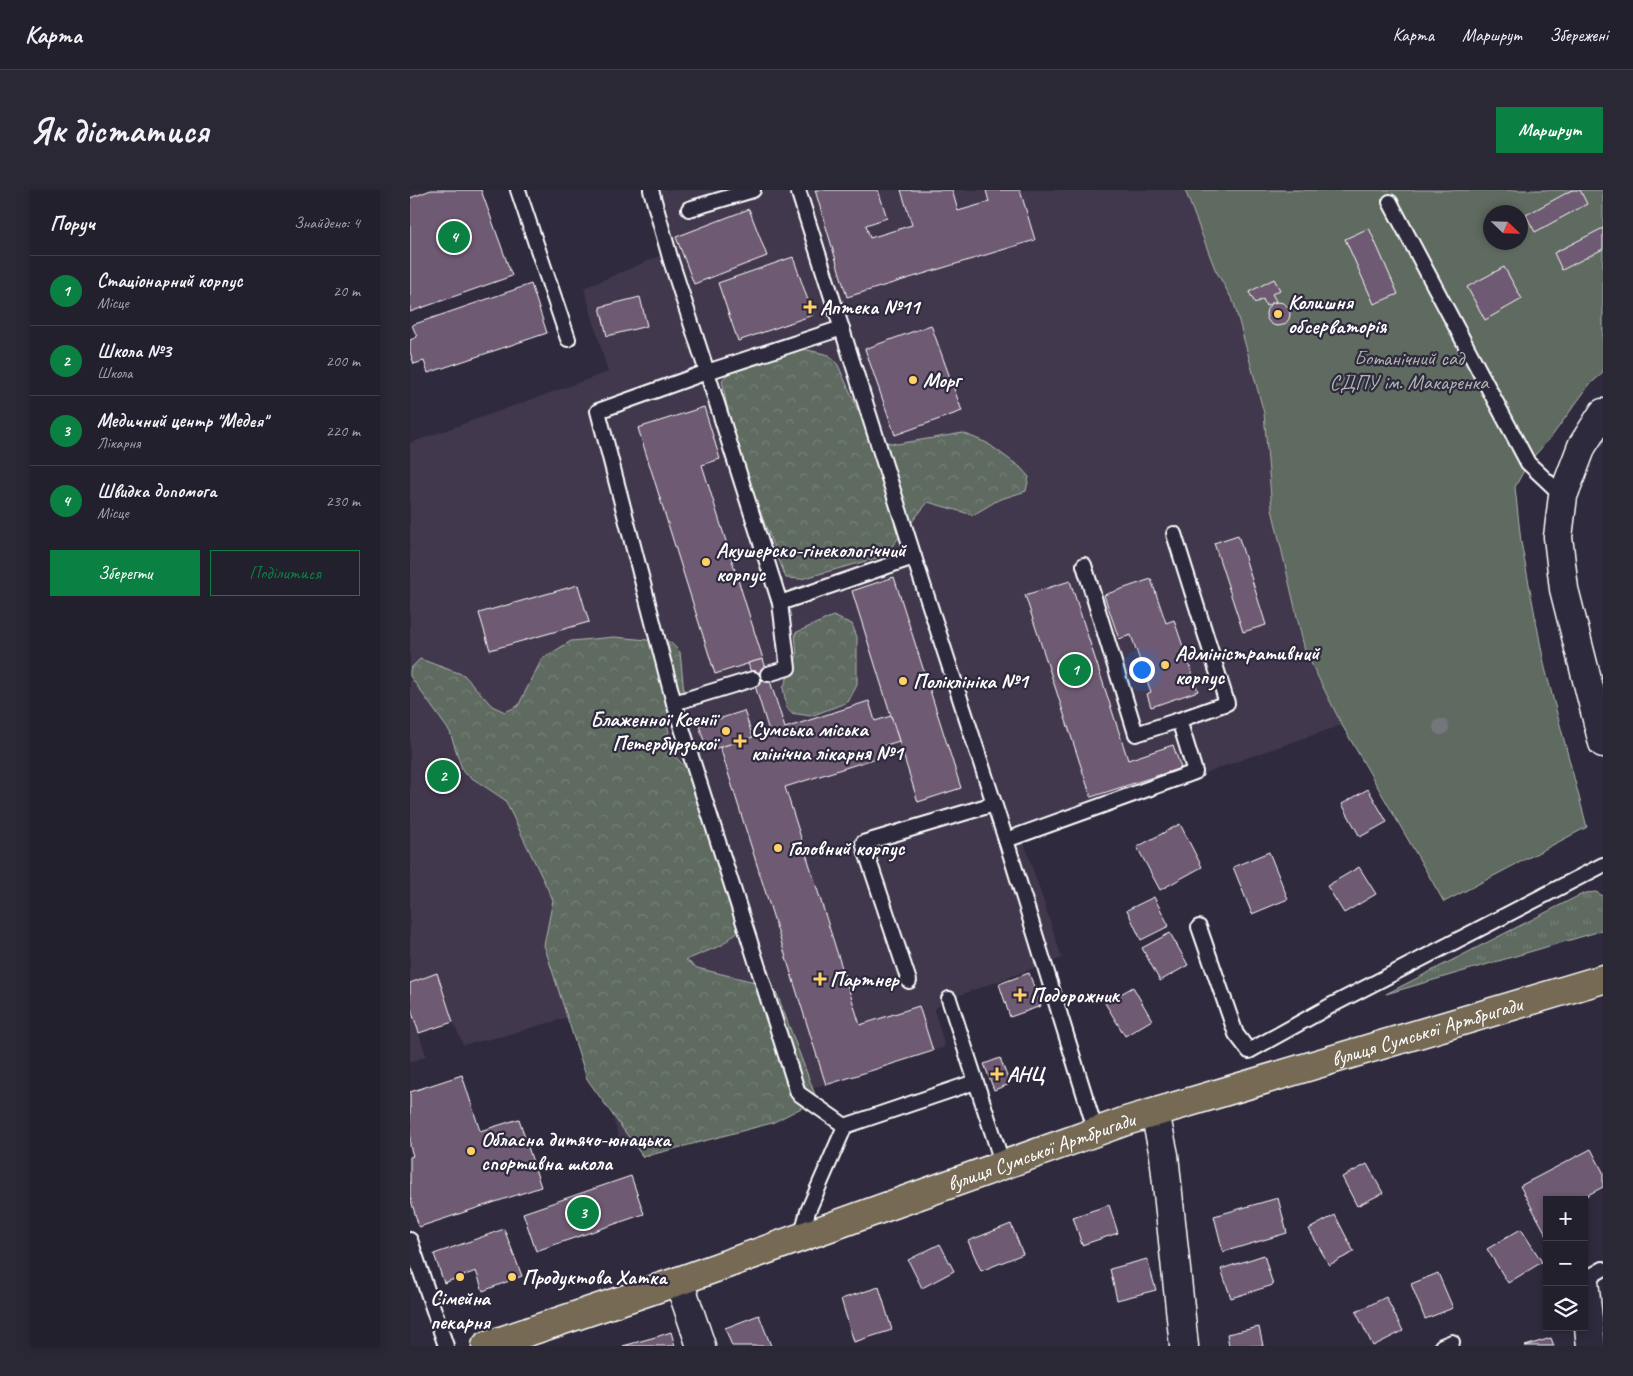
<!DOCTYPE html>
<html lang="uk">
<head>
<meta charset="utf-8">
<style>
  :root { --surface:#23202e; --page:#2b2836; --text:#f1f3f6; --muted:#a3a3aa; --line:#403e4a; --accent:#0b8043 }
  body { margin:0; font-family:Caveat,sans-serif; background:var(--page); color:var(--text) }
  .controls { position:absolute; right:15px; bottom:15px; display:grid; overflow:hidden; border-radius:0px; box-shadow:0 2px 8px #0003 }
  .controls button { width:45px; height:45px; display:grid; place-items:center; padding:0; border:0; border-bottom:1px solid var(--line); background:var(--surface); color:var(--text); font:25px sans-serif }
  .compass { position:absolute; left:1073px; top:15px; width:45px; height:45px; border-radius:50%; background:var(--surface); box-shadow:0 2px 8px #0003; rotate:113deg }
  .you { position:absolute; left:731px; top:479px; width:18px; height:18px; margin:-12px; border:4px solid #fff; border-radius:50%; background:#1a73e8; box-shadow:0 0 0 8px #1a73e833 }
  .badge { display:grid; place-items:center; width:32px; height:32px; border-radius:50%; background:var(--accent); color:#fff; font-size:16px; font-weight:700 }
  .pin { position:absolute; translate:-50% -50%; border:2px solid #fff; box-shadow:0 1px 5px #0006 }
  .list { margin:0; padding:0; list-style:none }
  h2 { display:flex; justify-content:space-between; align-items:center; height:65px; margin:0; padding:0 20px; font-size:21px }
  h2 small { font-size:16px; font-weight:400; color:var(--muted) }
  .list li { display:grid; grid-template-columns:32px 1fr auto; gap:15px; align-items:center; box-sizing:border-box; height:70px; padding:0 20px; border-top:1px solid var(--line) }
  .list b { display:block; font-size:19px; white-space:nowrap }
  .list p { margin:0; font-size:16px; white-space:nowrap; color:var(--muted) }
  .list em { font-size:16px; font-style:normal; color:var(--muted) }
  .actions { display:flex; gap:10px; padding:15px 20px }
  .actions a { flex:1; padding:11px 0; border:1px solid var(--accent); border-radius:0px; text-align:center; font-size:18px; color:var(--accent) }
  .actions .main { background:var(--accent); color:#fff }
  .icon { flex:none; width:28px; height:28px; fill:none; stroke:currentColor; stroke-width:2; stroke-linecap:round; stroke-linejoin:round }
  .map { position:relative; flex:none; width:1193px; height:1156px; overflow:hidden; border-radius:0px }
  header { display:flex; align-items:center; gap:30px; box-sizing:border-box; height:70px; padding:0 25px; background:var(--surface); border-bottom:1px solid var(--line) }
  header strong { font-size:24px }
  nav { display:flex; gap:28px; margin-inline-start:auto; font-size:18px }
  .intro { display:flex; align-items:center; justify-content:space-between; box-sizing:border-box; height:120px; padding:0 30px }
  h1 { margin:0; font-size:35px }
  .button { padding:12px 22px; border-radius:0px; background:var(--accent); color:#fff; font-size:18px; font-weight:700 }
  main { display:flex; gap:30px; padding:0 30px }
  aside { flex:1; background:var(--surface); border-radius:0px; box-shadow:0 2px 8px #0003 }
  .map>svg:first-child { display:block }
  .built { fill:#42384d }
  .grass { fill:url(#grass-tufts); stroke:#aeb5b0 }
  .forest { fill:url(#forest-crowns); stroke:#aeb5b0 }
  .garden { fill:#5e6b61; stroke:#aeb5b0; fill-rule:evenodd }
  .building { fill:#6e5a72; stroke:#fff }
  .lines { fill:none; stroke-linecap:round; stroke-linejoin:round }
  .lane-casing { stroke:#fff; stroke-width:18 }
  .street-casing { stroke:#fff; stroke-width:31 }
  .primary-casing { stroke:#fff; stroke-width:31 }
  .lane { stroke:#2f2a3d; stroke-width:14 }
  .street { stroke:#2f2a3d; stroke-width:28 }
  .primary { stroke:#766a54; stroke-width:28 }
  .tree { fill:#75767c }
  .poi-dot { fill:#ffd166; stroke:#2f2a3d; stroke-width:2 }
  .labels { text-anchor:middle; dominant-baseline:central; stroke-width:4.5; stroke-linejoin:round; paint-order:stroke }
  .poi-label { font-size:21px; font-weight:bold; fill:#fff; stroke:#2f2a3d; text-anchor:start }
  .park-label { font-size:21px; fill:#aeb5b0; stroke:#2f2a3d }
  .street-label { font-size:21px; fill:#fff; stroke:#2f2a3d }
</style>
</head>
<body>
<header>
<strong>Карта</strong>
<nav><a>Карта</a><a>Маршрут</a><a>Збережені</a></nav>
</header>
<div class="intro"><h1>Як дістатися</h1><a class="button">Маршрут</a></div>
<main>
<aside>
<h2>Поруч<small>Знайдено: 4</small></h2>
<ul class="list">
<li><span class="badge">1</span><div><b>Стаціонарний корпус</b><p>Місце</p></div><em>20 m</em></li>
<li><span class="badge">2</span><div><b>Школа №3</b><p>Школа</p></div><em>200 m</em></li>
<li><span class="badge">3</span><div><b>Медичний центр &quot;Медея&quot;</b><p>Лікарня</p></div><em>220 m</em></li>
<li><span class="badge">4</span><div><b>Швидка допомога</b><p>Місце</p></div><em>230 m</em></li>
</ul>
<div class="actions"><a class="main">Зберегти</a><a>Поділитися</a></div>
</aside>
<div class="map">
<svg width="1193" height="1156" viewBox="0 0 1193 1156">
  <defs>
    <pattern id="grass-tufts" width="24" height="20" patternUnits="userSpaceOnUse" patternTransform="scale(1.25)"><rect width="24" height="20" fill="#5e6b61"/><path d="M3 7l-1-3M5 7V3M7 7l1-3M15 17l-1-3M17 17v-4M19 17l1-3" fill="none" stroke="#768179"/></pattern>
    <pattern id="forest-crowns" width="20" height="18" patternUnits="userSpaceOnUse" patternTransform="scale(1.25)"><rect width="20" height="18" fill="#5e6b61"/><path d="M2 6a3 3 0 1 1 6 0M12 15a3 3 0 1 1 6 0" fill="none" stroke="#768179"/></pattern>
  </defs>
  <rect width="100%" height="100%" fill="#2f2a3d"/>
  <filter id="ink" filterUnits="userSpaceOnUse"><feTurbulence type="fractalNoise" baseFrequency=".02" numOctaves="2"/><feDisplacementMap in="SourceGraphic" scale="10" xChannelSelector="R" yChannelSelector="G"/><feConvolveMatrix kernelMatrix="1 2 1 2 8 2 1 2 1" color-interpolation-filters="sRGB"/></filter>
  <g filter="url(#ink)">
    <!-- built -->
    <g class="built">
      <polygon points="237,0 775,0 805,78 824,113 854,223 862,319 895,461 932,535 845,565 613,649 652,768 539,809 524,819 535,857 212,957 170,824 93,846 53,855 43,831 27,784 0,793 0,253 198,182 174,98 252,65"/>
      <polygon points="0,816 16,866 0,873"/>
    </g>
    <!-- grass -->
    <polygon class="grass" points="1186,702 1193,706 1193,739 1184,743 976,804 1168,706 1176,703"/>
    <!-- forest -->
    <g class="forest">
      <polygon points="385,157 419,165 428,175 461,249 487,254 553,243 577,253 610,277 619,287 616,301 588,310 563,325 518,312 474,366 391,389 376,388 324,255 312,190 325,176"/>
      <polygon points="423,426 442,434 447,447 447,495 438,512 401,526 381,523 377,518 373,498 387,466 385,443"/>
      <polygon points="204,447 260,452 270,462 274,503 270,516 260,525 258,538 263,564 296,600 333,737 312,755 276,770 287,778 357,795 367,804 407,910 362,933 233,967 177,889 134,755 143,710 95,610 53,582 40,542 0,486 0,479 10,469 54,485 82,516 95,522 108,516 132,469 161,451"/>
    </g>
    <!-- garden -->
    <path class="garden" d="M775,0H1193V183L1180,194L1142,246L1118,273L1105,297L1111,352L1135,478L1177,637L1034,712L932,535L895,461L862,319L854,223L824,113L805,79ZM1080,22H1110V52H1080Z"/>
    <!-- building -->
    <g class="building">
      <polygon points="21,0 71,0 102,86 0,122 0,8"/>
      <polygon points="405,0 468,0 477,28 456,35 460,48 502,35 491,0 542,0 548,21 579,12 576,0 610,0 625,50 437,107"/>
      <polygon points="1162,0 1170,0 1177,14 1125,42 1116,25"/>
      <polygon points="339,19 357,66 284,94 266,47"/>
      <polygon points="959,38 988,104 964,114 935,49"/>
      <polygon points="1193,38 1193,59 1152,80 1144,63"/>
      <polygon points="383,67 403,125 328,151 308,93"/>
      <polygon points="1094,77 1112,109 1075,130 1057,97"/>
      <polygon points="864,89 870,100 862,104 866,111 856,116 853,109 845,113 839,102"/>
      <polygon points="121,94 137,143 18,183 14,171 4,174 0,162 0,150 7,147 2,135"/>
      <polygon points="230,107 237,136 197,146 190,117"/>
      <circle cx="868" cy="124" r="12"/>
      <polygon points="521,135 552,221 485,245 455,159"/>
      <polygon points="294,217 310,269 292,275 353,469 305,484 228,238"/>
      <polygon points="828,345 856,435 833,442 804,353"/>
      <polygon points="484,387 551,598 508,612 442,401"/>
      <polygon points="741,389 756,433 764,430 788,501 741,517 737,504 741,502 721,445 709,449 694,405"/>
      <polygon points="660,391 718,570 763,555 771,578 681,607 615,405"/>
      <polygon points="168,395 179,432 80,460 69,423"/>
      <polygon points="353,469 375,538 459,511 465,531 481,526 489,551 473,556 476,565 375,597 450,835 509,816 523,861 416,895 310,557 359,541 338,473"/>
      <polygon points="334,521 343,547 297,561 289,535"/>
      <polygon points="958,599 977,632 950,647 932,614"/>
      <polygon points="770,634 792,677 750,700 727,657"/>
      <polygon points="859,662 878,709 842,724 823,677"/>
      <polygon points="949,677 966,704 934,723 917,696"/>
      <polygon points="744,707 759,736 731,750 717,720"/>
      <polygon points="760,743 778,775 750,791 732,758"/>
      <polygon points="27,783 43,832 9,843 0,816 0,793"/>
      <polygon points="619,783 631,816 600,827 589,794"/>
      <polygon points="723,797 742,830 715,846 695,813"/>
      <polygon points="590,868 600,894 584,900 574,874"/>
      <polygon points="52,885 70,941 109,929 131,997 9,1037 0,1007 0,967 3,966 0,956 0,902"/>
      <polygon points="1181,959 1193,982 1193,997 1168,1010 1137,1010 1137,1046 1110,996"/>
      <polygon points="957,974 973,1003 947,1016 932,987"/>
      <polygon points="221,986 234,1024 126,1061 113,1023"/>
      <polygon points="868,1008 877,1043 813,1062 804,1026"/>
      <polygon points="699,1015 708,1043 672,1055 663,1027"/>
      <polygon points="925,1025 944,1062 919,1075 899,1039"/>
      <polygon points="601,1034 613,1064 571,1081 558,1051"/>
      <polygon points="94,1039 112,1086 73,1101 66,1081 34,1093 24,1064"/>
      <polygon points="1111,1039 1132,1072 1098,1093 1077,1059"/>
      <polygon points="530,1054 544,1081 512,1098 498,1070"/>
      <polygon points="854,1065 863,1095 821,1108 811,1079"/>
      <polygon points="737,1069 746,1100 707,1110 700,1079"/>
      <polygon points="1028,1083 1043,1118 1015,1129 1001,1094"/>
      <polygon points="469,1097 482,1140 444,1152 431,1109"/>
      <polygon points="976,1107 993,1141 963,1156 946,1122"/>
      <polygon points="349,1125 361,1156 322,1156 315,1138"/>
      <polygon points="849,1137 853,1156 819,1156 817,1144"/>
      <polygon points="261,1142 265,1156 213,1156 249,1146"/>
      <polygon points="1141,1148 1144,1156 1115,1156"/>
    </g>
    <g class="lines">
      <defs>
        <g id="lane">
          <polyline points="108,0 158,149"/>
          <polyline points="241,0 261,71 297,182 432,138"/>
          <polyline points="388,0 504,367"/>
          <polyline points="980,12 1118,273 1153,306"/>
          <polyline points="279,19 343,0"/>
          <polyline points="764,344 817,513 769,530"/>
          <polyline points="674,375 726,544 769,530 785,582 596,650 686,942"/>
          <polyline points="358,484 378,478 370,413"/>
          <polyline points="264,513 343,489"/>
          <polyline points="789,737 826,844 839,861 924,814 1193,675"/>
          <polyline points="499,791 453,653 584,614"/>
          <polyline points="539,809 593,975"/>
          <polyline points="435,936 388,903 264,513 188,221 297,182 370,413 504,367 596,650"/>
          <polyline points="391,1047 398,1021 435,936 565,892"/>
          <polyline points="0,1050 36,1156"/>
          <polyline points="1174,1090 1193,1079"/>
          <polyline points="1032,1156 1042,1152"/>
        </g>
        <g id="street">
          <polyline points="1193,223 1172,256 1153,306 1148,347 1154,399 1193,553"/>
          <polyline points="745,923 754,965 774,1156"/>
          <polyline points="269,1091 291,1156"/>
          <polyline points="1174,1091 1181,1156"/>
        </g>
        <g id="primary">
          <path id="s1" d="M76,1156L269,1091L716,931L1193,789"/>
        </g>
      </defs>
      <!-- lane casing -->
      <use href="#lane" class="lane-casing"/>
      <!-- street casing -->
      <use href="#street" class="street-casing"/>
      <!-- primary casing -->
      <use href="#primary" class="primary-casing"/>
      <!-- lane -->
      <use href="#lane" class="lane"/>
      <!-- street -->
      <use href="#street" class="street"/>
      <!-- primary -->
      <use href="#primary" class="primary"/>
    </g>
    <!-- trees -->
    <circle class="tree" cx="1031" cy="537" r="8"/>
  </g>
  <!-- markers -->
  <g class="poi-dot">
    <path d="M397.5 109.5h5v5h5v5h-5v5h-5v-5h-5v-5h5z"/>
    <circle cx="868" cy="124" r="5"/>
    <circle cx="503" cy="190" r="5"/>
    <circle cx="296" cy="372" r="5"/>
    <circle cx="755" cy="475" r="5"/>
    <circle cx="493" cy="491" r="5"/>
    <circle cx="316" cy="541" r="5"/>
    <path d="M327.5 543.5h5v5h5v5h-5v5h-5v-5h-5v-5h5z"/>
    <circle cx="368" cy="658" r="5"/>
    <path d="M407.5 781.5h5v5h5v5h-5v5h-5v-5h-5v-5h5z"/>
    <path d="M607.5 797.5h5v5h5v5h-5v5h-5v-5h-5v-5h5z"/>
    <path d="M584.5 876.5h5v5h5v5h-5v5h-5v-5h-5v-5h5z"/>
    <circle cx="61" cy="961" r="5"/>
    <circle cx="50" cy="1087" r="5"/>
    <circle cx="102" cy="1087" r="5"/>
  </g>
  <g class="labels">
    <!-- poi labels -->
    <g class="poi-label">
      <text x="878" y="112">Колишня<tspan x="878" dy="24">обсерваторія</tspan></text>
      <text x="410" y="117">Аптека №11</text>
      <text x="513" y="190">Морг</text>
      <text x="306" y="360">Акушерско-гінекологічний<tspan x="306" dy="24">корпус</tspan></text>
      <text x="765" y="463">Адміністративний<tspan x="765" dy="24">корпус</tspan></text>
      <text x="503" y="491">Поліклініка №1</text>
      <text x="306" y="529" text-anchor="end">Блаженної Ксенії<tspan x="306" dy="24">Петербурзької</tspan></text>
      <text x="341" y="539">Сумська міська<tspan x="341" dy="24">клінічна лікарня №1</tspan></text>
      <text x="378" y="658">Головний корпус</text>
      <text x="420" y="789">Партнер</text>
      <text x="620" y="805">Подорожник</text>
      <text x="597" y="884">АНЦ</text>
      <text x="71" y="949">Обласна дитячо-юнацька<tspan x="71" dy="24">спортивна школа</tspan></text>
      <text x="112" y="1087">Продуктова Хатка</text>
      <text x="50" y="1108" text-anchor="middle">Сімейна<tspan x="50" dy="24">пекарня</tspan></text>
    </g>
    <!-- park labels -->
    <g class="park-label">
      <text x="999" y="168">Ботанічний сад<tspan x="999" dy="24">СДПУ ім. Макаренка</tspan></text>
    </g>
    <!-- street labels -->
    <g class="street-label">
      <text stroke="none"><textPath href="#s1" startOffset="992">вулиця Сумської Артбригади</textPath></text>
      <text stroke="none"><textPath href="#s1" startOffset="588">вулиця Сумської Артбригади</textPath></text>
    </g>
  </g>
</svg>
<div class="controls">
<button>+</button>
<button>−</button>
<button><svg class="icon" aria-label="layers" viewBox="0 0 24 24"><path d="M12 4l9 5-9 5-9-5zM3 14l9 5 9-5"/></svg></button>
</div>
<svg class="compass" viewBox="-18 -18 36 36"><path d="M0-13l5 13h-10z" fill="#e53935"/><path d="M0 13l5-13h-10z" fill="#a3a3aa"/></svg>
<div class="you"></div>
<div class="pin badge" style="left:665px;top:480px">1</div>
<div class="pin badge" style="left:33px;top:586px">2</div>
<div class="pin badge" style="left:173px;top:1023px">3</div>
<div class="pin badge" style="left:44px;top:47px">4</div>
</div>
</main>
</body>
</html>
